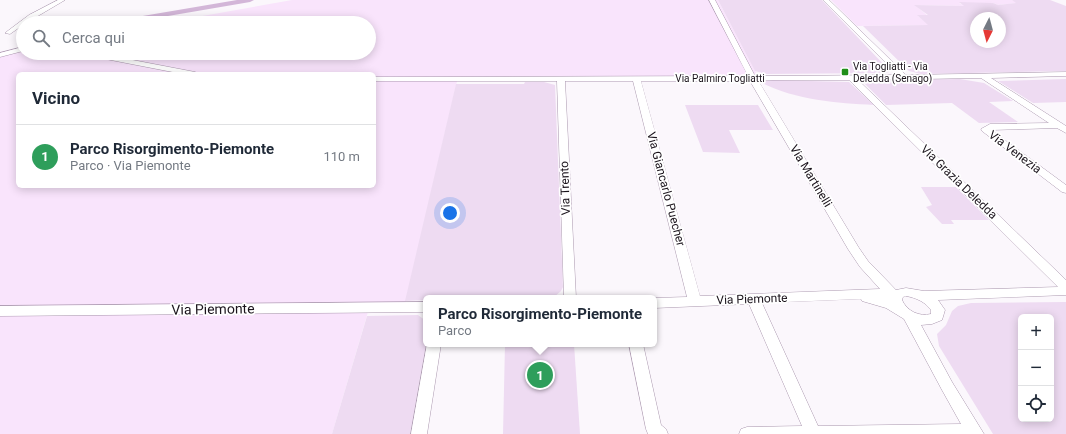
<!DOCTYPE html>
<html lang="it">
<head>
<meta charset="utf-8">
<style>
  :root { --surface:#fff; --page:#f6f6f7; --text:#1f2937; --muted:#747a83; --line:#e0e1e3; --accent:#0f766e }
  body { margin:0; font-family:Roboto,sans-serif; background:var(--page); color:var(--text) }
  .controls { position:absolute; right:12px; bottom:12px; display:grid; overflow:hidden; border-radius:6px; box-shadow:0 2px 10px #0003 }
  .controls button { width:36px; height:36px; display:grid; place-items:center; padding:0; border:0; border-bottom:1px solid var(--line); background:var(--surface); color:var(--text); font:20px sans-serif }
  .compass { position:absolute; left:970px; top:12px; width:36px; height:36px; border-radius:50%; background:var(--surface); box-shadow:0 2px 10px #0003; rotate:186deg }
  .you { position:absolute; left:450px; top:213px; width:14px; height:14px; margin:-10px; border:3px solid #fff; border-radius:50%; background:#1a73e8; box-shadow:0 0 0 6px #1a73e833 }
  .badge { display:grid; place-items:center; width:26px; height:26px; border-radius:50%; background:var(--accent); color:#fff; font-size:13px; font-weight:700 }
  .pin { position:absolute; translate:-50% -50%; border:2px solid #fff; box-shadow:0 1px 4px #0006 }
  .popup { position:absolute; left:423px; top:295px; width:234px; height:52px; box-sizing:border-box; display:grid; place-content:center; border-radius:6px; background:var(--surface); filter:drop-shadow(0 1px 3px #0005); font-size:13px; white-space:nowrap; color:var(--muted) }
  .popup b { font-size:15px; color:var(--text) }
  .popup::after { content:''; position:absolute; left:50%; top:100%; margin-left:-8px; border:8px solid transparent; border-top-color:var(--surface) }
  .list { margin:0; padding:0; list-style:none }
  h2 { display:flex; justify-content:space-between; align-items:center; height:52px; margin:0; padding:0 16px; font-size:17px }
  h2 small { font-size:13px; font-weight:400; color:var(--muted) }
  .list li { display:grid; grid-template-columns:26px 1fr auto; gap:12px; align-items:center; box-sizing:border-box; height:64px; padding:0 16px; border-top:1px solid var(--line) }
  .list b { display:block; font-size:15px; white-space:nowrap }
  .list p { margin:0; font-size:13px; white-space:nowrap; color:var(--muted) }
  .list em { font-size:13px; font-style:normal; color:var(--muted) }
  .icon { flex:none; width:22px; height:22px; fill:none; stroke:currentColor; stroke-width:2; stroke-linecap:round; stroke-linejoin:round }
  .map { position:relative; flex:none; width:1066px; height:434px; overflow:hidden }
  .search { position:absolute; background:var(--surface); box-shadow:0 2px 10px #0003; left:16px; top:16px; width:360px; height:44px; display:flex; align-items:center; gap:10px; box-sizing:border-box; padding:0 14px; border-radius:22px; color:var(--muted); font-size:15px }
  .panel { position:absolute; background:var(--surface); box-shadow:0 2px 10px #0003; left:16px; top:72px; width:360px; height:116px; border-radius:6px }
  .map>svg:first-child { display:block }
  .built { fill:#f9e4fc; fill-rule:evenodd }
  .green { fill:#eedbf2; fill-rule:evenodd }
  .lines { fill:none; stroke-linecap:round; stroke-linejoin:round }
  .canal { fill:#d3b6d8; fill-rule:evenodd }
  .street-casing { stroke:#ab98af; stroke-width:1 }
  .street { fill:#fff; fill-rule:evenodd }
  .poi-dot { fill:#1f8f18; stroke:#fff; stroke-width:1.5 }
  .labels { text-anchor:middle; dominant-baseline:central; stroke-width:3.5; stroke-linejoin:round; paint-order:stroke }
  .far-poi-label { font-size:10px; fill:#1a131b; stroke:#fff; text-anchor:start }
  .far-street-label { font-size:10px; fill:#1a131b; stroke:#fff }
  .street-label { font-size:12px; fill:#1a131b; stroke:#fff }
  .near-street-label { font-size:14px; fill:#1a131b; stroke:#fff }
</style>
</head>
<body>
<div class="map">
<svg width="1066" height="434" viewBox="0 0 1066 434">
  <rect width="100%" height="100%" fill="#fbf7fc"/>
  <!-- built -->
  <g class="built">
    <path d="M292,0H718L758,76L458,77L405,304L370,305L332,434H0V52L23,48V53H369V23H163ZM18,74H374V186H18Z"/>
    <polygon points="831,0 1012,0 1017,3 998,5 993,3 959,3 965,6 915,5 928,16 918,16 929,25 857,26"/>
  </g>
  <!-- green -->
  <g class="green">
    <polygon points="718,0 822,0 888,69 889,72 884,73 766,74 755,71"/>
    <path d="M1012,0H1050L1066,6V71L921,74L909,71L863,26L928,25L917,15H928L914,5L964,6L959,2L993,3L998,5L1016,3ZM976,18H1000V42H976Z"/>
    <polygon points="960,79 984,83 1013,101 989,102 1018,122 979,123 952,103 886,105 864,83 870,80"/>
    <polygon points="1066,79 1066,102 1033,103 998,81"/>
    <path d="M773,80L849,82L874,105C836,103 795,100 760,82Z"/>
    <polygon points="525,82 544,82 555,85 563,287 561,291 553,298 426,298 426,300 405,301 456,84 524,84"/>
    <polygon points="685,105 758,105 773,130 729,130 740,153 703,152"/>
    <polygon points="921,187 956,187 989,220 951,220 954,224 942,224 926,207 932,205"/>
    <path d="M1066,302V434H993L939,346L937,334L946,325L952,311L958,306L971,303ZM1021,317H1051V419H1021Z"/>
    <polygon points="418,315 426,321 426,344 410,434 332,434 367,316"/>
    <polygon points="505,344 574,344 580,434 503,434"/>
  </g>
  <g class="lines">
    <!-- canal -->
    <polygon class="canal" points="237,0 254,0 250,2 127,23 122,23 121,21 125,19"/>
    <defs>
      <g id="street">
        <polygon points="58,0 65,0 26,23 23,23 23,25 10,34 5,33 29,15"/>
        <path d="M709,0H715L755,76L898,75L823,0H829L906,75L1066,72V76L991,78L1066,126V133L1057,128L991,130L1066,185V193L1062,192L982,131L981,129L990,124L1049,123L981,78L858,80L1066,280V295L938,300L945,310L942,320L932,324L921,325L952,382L984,434H739L741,429L747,427L802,426L749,304L654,308V298L687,297L633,81H565L576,298H564L557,81H374V77L748,76ZM758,80H849L1058,287L924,291L906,288L896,290L868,261L859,248ZM641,81H750L848,249L860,267L880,289L700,296ZM906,296C917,298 925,302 931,310V314C919,317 907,311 902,300L903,297ZM861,299L862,301L886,308L904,319L942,390L961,424L818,426L762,303Z"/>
        <polygon points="23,47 23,51 0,57 0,53"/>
        <polygon points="81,53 96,53 195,72 199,74 183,74 85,55"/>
        <polygon points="426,302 426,312 0,316 0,306"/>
        <polygon points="427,344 441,344 427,434 411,434"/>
        <polygon points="629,344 643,344 661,425 666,429 668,434 648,434 646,429"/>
      </g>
    </defs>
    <!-- street casing -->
    <use href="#street" class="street-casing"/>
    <!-- street -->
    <use href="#street" class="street"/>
  </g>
  <!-- markers -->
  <rect class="poi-dot" x="841" y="68" width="8" height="8" rx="2"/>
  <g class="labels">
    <!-- far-poi labels -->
    <g class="far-poi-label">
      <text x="853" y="66">Via Togliatti - Via<tspan x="853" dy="12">Deledda (Senago)</tspan></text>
    </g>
    <!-- far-street labels -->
    <g class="far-street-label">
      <text x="720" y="78">Via Palmiro Togliatti</text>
    </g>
    <!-- street labels -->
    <g class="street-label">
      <text transform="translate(1015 152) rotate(37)">Via Venezia</text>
      <text transform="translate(811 176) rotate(59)">Via Martinelli</text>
      <text transform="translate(959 182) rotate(44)">Via Grazia Deledda</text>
      <text transform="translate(565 188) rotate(-92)">Via Trento</text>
      <text transform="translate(666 189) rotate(75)">Via Giancarlo Puecher</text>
      <text transform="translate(752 299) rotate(-2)">Via Piemonte</text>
    </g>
    <!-- near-street labels -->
    <g class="near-street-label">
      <text transform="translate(213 309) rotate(-1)">Via Piemonte</text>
    </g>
  </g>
</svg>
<div class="controls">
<button>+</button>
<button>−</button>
<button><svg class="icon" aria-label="locate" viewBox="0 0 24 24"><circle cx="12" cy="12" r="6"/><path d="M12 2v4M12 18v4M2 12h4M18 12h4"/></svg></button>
</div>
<svg class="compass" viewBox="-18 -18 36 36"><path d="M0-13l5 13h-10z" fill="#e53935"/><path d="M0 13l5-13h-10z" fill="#747a83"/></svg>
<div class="you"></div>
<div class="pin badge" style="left:540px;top:375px;background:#2e9e5b">1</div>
<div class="popup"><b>Parco Risorgimento-Piemonte</b>Parco</div>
<div class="search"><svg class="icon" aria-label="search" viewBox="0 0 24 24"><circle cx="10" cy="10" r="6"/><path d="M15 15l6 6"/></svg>Cerca qui</div>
<section class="panel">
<h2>Vicino<small></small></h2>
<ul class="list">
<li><span class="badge" style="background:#2e9e5b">1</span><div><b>Parco Risorgimento-Piemonte</b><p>Parco · Via Piemonte</p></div><em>110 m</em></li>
</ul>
</section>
</div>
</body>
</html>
